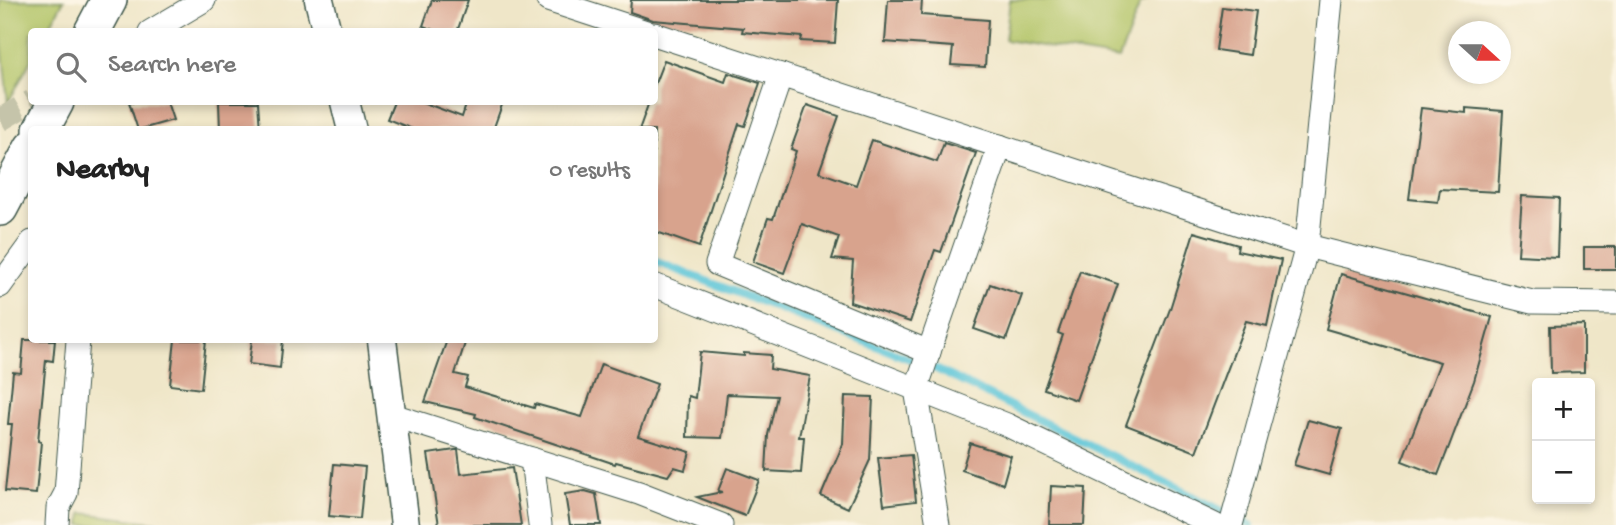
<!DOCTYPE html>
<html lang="en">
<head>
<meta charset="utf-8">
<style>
  :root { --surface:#fff; --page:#f2f2f2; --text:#222; --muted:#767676; --line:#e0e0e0 }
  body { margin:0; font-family:"Gochi Hand",sans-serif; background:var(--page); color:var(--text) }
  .controls { position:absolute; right:21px; bottom:21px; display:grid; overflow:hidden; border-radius:7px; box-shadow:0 4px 10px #0003 }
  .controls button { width:63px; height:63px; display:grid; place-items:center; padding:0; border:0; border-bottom:2px solid var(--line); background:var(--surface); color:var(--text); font:35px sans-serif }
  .compass { position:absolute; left:1448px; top:21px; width:63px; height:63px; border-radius:50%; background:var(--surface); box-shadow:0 4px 10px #0003; rotate:111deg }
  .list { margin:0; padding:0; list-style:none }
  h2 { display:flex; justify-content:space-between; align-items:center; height:91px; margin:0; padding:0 28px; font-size:30px }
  h2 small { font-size:23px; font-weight:400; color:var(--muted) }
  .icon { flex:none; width:38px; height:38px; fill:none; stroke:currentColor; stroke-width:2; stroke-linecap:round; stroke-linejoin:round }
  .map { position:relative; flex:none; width:1616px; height:525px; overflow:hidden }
  .search { position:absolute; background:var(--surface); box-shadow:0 4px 10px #0003; left:28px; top:28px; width:630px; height:77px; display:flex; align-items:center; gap:18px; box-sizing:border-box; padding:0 24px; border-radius:7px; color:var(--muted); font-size:26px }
  .panel { position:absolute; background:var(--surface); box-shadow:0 4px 10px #0003; left:28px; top:126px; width:630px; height:217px; border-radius:7px }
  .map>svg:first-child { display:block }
  .grass { fill:#b2c468; stroke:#68804e; stroke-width:2 }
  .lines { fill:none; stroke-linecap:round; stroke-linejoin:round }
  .stream { stroke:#5dc6d9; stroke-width:8 }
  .building { fill:#d8a38d }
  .minor-tunnel { stroke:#c5c4aa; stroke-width:23; stroke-dasharray:23 11; stroke-linecap:butt }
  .minor-casing { stroke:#3e564a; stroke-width:25 }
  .tertiary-casing { stroke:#3e564a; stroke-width:31 }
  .primary-casing { stroke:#3e564a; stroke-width:38 }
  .minor { stroke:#fff; stroke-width:23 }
  .tertiary { stroke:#fff; stroke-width:28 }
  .primary { stroke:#fff; stroke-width:35 }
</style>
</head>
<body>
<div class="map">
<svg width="1616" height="525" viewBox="0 0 1616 525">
  <rect width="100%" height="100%" fill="#fcf5e5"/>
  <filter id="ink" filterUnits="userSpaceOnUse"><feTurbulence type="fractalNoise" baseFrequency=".0143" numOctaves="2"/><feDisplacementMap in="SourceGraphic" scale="14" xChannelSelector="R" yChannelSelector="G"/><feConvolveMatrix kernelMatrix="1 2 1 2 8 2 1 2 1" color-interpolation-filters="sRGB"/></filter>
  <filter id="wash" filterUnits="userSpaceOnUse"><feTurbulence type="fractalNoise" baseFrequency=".00686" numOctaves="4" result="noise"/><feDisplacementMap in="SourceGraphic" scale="28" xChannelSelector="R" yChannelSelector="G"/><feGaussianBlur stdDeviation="1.57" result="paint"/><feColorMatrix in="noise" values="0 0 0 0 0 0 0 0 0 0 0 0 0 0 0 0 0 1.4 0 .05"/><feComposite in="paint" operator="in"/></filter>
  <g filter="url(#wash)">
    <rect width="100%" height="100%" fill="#efe6c8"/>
    <!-- grass -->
    <g class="grass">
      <polygon points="0,0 64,0 47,31 32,32 31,60 8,103 0,26"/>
      <polygon points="1010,0 1147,0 1140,4 1119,59 1005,40"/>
      <polygon points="82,513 175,525 81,525"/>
    </g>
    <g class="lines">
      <!-- stream -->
      <polyline class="stream" points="654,261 936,369 1251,525"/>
    </g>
    <g id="blocks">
      <!-- building -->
      <g class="building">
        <polygon points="432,0 468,0 457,32 440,32 423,26"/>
        <polygon points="631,0 838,0 835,43 801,41 802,37 742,32 743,28 653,20 630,12"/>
        <polygon points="888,0 922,0 921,15 988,20 985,67 951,65 953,47 885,42"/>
        <polygon points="1222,7 1256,11 1250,55 1216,50"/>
        <polygon points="664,60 725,82 728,73 760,83 745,126 739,124 699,247 654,231 654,130 639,130 649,102 654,102 654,86"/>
        <polygon points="129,102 167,102 173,120 138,130"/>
        <polygon points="219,102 258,102 260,130 220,130"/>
        <polygon points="394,102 422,102 462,117 467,102 503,102 493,130 415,130 387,119"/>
        <polygon points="807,105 839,116 819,172 856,185 872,140 937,162 944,143 976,153 941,252 935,250 910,322 850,302 853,261 832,259 839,237 802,224 784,273 753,262 768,218 773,219 796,151 791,149"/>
        <polygon points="1421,108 1466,113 1466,108 1503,111 1498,192 1440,189 1438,202 1409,199"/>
        <polygon points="1522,196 1559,198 1557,257 1518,255"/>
        <polygon points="1194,232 1238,245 1237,251 1281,260 1267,326 1246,321 1196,452 1126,425 1170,309"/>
        <rect x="1584" y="247" width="32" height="22"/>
        <polygon points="1080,271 1118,284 1076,400 1044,389 1063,335 1058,333"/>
        <polygon points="1341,274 1492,317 1474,381 1438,475 1402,461 1440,362 1326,329"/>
        <polygon points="990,284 1022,295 1006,340 974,329"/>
        <polygon points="1584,325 1584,372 1551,373 1550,326"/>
        <polygon points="24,340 55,340 53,361 46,360 38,441 41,442 36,494 5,491 12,424 8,424 13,372 21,373"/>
        <polygon points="175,340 206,340 201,389 170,385"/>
        <polygon points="252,340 283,340 280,368 249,364"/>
        <polygon points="447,340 466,340 455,374 468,377 465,387 534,408 535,404 582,417 601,364 657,384 638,436 690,452 685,470 674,467 668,476 616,462 615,464 475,417 476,414 425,402"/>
        <polygon points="700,352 744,356 744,353 771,355 770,369 810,376 799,437 804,437 801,473 766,471 768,435 777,396 727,394 722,438 687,437 688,396 695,398"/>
        <polygon points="845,396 873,397 870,460 848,508 821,496 843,444"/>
        <polygon points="1308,420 1342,429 1329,475 1294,465"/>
        <polygon points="970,443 1011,456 1003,484 962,470"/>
        <polygon points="455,450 458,450 461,474 512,468 521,525 439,525 428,454"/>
        <polygon points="911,455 916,501 884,505 878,458"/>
        <polygon points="334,464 365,467 360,519 329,516"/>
        <polygon points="727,468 759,480 745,516 697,497 722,492 718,491"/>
        <polygon points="1051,486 1086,488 1084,525 1049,525"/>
        <polygon points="585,491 596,494 601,525 570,525 565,494"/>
      </g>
    </g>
  </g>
  <g filter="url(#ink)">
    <use href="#blocks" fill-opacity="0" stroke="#3e564a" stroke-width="2"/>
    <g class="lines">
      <!-- minor-tunnel -->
      <polyline class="minor-tunnel" points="0,120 32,101"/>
      <defs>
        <g id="minor">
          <polyline points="548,0 646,32"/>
          <polyline points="150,32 204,0"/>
          <polyline points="654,34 1307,246 1532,302 1616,303"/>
          <polyline points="781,75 717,264 929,352"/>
          <polyline points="654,285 1007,425 1215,525"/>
          <polyline points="0,286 32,242"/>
          <polyline points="392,415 639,493 721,525"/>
          <polyline points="532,459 540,525"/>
          <polyline points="57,525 58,508 66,493 78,340"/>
          <polyline points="938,525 916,389 1000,146"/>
          <polyline points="1231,525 1307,246 1331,0"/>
        </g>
        <g id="tertiary">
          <polyline points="319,0 327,32"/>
          <polyline points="345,102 352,130"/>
          <polyline points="382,340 405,525"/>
        </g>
        <g id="primary">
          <polyline points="92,32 109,0"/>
          <polyline points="41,130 56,102"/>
          <polyline points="0,208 32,148"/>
        </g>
      </defs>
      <!-- minor casing -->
      <use href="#minor" class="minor-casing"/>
      <!-- tertiary casing -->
      <use href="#tertiary" class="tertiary-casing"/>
      <!-- primary casing -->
      <use href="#primary" class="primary-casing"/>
      <!-- minor -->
      <use href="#minor" class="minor"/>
      <!-- tertiary -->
      <use href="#tertiary" class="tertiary"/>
      <!-- primary -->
      <use href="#primary" class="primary"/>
    </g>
  </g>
</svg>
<div class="controls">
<button>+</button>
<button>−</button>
</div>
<svg class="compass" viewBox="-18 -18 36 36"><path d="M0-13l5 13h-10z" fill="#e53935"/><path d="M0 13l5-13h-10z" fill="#767676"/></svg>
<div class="search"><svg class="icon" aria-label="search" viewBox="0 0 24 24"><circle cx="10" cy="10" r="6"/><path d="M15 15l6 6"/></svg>Search here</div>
<section class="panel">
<h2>Nearby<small>0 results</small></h2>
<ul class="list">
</ul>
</section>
</div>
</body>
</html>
